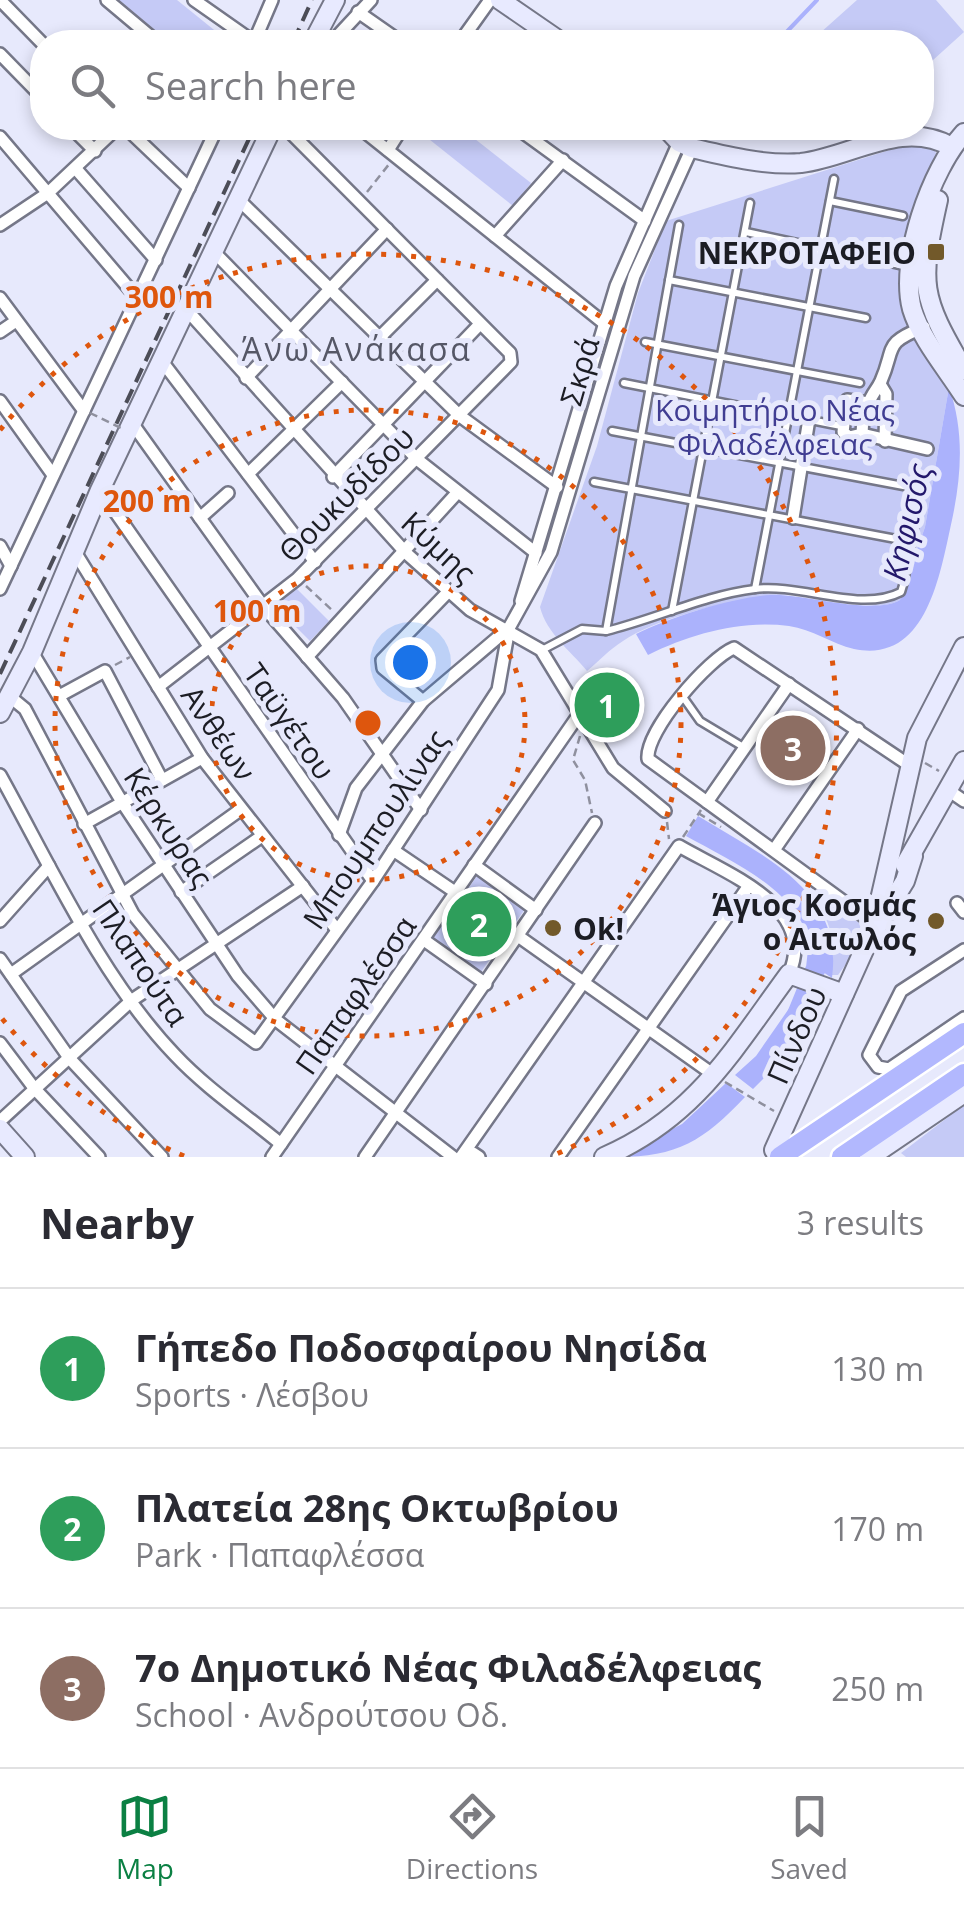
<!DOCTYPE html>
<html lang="en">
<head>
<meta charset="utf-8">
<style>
  :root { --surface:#fff; --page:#f7f7f7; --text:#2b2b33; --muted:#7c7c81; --line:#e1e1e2; --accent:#0b8043 }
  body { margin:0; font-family:"Open Sans",sans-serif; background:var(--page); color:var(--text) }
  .you { position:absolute; left:410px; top:662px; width:35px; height:35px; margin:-25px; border:8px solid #fff; border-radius:50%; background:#1a73e8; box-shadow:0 0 0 15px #1a73e833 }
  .badge { display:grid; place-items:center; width:65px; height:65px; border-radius:50%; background:var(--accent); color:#fff; font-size:32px; font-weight:700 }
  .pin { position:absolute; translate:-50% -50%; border:5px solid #fff; box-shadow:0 2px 10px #0006 }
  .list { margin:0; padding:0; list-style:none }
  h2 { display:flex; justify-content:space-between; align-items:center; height:130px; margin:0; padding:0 40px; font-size:42px }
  h2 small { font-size:32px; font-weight:400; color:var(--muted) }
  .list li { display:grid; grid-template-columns:65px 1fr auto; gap:30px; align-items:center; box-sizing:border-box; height:160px; padding:0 40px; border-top:2px solid var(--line) }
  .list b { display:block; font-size:38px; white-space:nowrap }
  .list p { margin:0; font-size:32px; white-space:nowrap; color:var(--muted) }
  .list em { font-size:32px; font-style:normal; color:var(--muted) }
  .icon { flex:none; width:55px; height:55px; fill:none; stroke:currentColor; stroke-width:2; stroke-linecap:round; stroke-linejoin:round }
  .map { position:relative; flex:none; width:964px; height:1157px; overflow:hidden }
  .search { position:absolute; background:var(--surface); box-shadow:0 5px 15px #0003; left:30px; right:30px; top:30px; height:110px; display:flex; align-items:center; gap:25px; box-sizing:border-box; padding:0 35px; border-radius:40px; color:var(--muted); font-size:38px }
  .sheet { height:610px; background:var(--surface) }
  nav { display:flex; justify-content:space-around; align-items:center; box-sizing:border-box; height:140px; border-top:2px solid var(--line); background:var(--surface); font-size:28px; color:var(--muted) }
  nav a { display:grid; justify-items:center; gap:5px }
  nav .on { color:var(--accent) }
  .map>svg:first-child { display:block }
  .green { fill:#c5caf6 }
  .water { fill:#abb2fc }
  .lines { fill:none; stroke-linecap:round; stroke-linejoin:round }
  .stream { stroke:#abb2fc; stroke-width:4 }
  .river { stroke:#abb2fc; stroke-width:20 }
  .lane-casing { stroke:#757788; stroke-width:11 }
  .street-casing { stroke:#757788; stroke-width:16 }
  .secondary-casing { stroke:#757788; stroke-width:22 }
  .highway-casing { stroke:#fff; stroke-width:25 }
  .path { stroke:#8f909e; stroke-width:2.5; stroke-dasharray:8 5; stroke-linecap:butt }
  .lane { stroke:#fff; stroke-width:6 }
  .street { stroke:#fff; stroke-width:11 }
  .secondary { stroke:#e8eaff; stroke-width:18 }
  .highway { stroke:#b2b8fe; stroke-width:20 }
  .rail { stroke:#4c4d57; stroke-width:4; stroke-dasharray:15 8; stroke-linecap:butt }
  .path-bridge { stroke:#8f909e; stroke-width:2.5; stroke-dasharray:8 5; stroke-linecap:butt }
  .ring { fill:none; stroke:#de560d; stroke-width:5; stroke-dasharray:5 10 }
  .poi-dot { fill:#72592a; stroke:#e7e9fc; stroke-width:4 }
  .labels { text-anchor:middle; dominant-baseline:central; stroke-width:10; stroke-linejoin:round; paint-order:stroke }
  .poi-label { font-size:30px; font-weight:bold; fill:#1c1d24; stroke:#e7e9fc; text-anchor:end }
  .street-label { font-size:30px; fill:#1c1d24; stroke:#e7e9fc }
  .park-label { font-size:30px; fill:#403d92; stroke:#e7e9fc }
  .neighbourhood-label { font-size:32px; letter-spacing:2.5px; fill:#555766; stroke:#e7e9fc }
  .water-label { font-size:32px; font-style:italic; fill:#23186b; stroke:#e7e9fc }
  .centre { fill:#de560d; stroke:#e7e9fc; stroke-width:5 }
  .ring-label { font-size:30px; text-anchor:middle; font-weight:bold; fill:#de560d; stroke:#e7e9fc; stroke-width:10; stroke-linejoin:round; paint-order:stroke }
</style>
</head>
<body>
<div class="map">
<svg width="964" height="1157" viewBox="0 0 964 1157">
  <rect width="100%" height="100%" fill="#e7e9fc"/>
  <!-- green -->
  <g class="green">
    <polygon points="119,0 177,0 229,42 169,42"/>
    <polygon points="857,0 936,0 964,32 922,70 922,42 810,42"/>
    <polygon points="415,128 461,128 531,183 513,206"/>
    <path d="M918,141L931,143L937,155C923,192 889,275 905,313C915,339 935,363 949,387L925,527L900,600C873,615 831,596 801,595C755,593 661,615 623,641C610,649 599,661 587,671C570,650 547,634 540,607L597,446L638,293L666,221Z"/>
    <polygon points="293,585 329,621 310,641 273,604"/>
    <polygon points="612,681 632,718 606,738 582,693"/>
    <polygon points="477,876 525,909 481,972 433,938"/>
    <path d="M821,899L861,924L852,956L838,975H832C834,948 834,924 815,902Z"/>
    <polygon points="964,1105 964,1157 906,1157 901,1153"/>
  </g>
  <!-- water -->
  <g class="water">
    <path d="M949,387C964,430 962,473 952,520C940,574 927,664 854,649C832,644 812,629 789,626C740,620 691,634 648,655L636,634C667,618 734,597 770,595C805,593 872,616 900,600L925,527Z"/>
    <path d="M698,816C763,856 844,890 832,978L811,964C815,897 736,864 686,836Z"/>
    <polygon points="797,997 817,1008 778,1064 753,1089 735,1075 756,1056"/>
    <path d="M726,1083L745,1097C703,1141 678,1157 617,1157L682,1124Z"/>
  </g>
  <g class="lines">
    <!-- stream -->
    <polyline class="stream" points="777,42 817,0"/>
    <!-- river -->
    <polyline class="river" points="794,1022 816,968 819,941"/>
    <defs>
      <g id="lane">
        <polyline points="830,201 903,216"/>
        <polyline points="746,232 900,265"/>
        <polyline points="669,280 866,318"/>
        <polyline points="645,342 860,383"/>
        <polyline points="624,383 841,426"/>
        <polyline points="594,482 912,542"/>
        <polyline points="755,589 834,179"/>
        <polyline points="672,611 750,203"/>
        <polyline points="606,631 679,225"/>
        <path d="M542,650L582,629L606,631C655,619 705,595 755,589C801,583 860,613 901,592L904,582L920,495L914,488L612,431"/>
        <polyline points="683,697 700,721 745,748"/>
      </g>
      <g id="street">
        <polyline points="0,0 42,43"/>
        <polyline points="107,0 157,42"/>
        <polyline points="194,0 254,42"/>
        <polyline points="358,12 401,42"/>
        <polyline points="254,42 272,0"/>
        <polyline points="332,42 371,0"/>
        <polyline points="460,42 490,0"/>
        <polyline points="528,42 539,27"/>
        <polyline points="0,54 42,97"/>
        <polyline points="72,128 95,151"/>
        <polyline points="126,128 189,188"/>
        <polyline points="360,128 605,324"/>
        <polyline points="517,128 645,221"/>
        <polyline points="0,137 138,299"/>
        <polyline points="388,150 402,128"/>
        <polyline points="76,169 156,260"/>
        <polyline points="238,199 460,416 557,487"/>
        <polyline points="0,225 48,193 117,128"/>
        <polyline points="495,236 563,160"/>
        <polyline points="213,251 418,460 536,553"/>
        <polyline points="0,298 84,411"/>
        <polyline points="186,309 406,553 470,610 541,650 613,768 665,811"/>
        <polyline points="0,332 16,321"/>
        <polyline points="379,338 437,280"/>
        <polyline points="161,360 315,562"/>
        <polyline points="246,378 387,229"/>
        <polyline points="880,384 886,394 885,441"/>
        <polyline points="0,401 53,475"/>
        <path d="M847,414L863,417L862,434L849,437L843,432L847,400L869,403C872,393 877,390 881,381C896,347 882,344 924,327"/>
        <polyline points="132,423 263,606 343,698 421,810"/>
        <polyline points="862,434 927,449"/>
        <polyline points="248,474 342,382"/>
        <polyline points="333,477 480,324"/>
        <polyline points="100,490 373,881"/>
        <polyline points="200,518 228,493"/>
        <polyline points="793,518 809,419"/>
        <polyline points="0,546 11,566"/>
        <polyline points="75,552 202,758 337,930"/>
        <polyline points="0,589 217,128"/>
        <polyline points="521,601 616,286 679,142"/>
        <polyline points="32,652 122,802 238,976 276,1020 453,1157"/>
        <polyline points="307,657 457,493"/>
        <polyline points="158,687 297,579 511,362 510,353 286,128"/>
        <polyline points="8,695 25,709 133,914 210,1009 256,1043 373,881 498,690 509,628 551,552 634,276 692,148"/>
        <polyline points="59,696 105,671 162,780"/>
        <polyline points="423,701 383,668 382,660 448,592"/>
        <path d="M0,775C51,867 102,979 175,1055C206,1088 246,1115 281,1144"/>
        <polyline points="948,790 964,801"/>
        <polyline points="707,802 789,684"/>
        <polyline points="84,824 202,758"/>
        <polyline points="339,835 356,788 423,701 509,628"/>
        <polyline points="393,850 455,892"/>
        <polyline points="774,850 858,729"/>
        <polyline points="474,865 536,910"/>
        <polyline points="181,892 262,836"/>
        <polyline points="957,903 964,912"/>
        <polyline points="0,921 49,866"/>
        <path d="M873,923L648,759C645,731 709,658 734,648L909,765"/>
        <polyline points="518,936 714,1075"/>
        <polyline points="424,940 486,984"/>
        <polyline points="964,950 901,991 869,1055 878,1067 889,1069 964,1018"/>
        <polyline points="0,959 70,1059 162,1157"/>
        <polyline points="11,974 240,810"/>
        <polyline points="0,1043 34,1088 99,1157"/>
        <polyline points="0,1121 132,1000 303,886"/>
        <polyline points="272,1157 580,713"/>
        <polyline points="365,1157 595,823"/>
        <path d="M461,1157L679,846C725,873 819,907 789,974"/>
        <polyline points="466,1157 473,1153 479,1157"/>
        <polyline points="558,1157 748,887"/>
      </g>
      <g id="secondary">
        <polyline points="500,0 561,42"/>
        <polyline points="313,42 335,0"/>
        <path d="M666,128L679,142L692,148C726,156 765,166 801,163C852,157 902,118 952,147"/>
        <path d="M964,133C931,169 899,260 912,309C921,339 947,369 964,396"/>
        <path d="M938,200C919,285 920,295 964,370"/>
        <polyline points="0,713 32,652 100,490 272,128"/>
        <polyline points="905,865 964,761"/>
        <polyline points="879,904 917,738 964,647"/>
        <polyline points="0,1129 25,1157"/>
        <polyline points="774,1150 868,941 905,881 913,856"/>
        <path d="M604,1157C695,1118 733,1050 789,974L844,994"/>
        <polyline points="870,1157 964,1093"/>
      </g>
      <g id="highway">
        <polyline points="780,1157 964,1033"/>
        <polyline points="842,1157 964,1074"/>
      </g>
    </defs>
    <!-- lane casing -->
    <use href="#lane" class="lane-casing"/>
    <!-- street casing -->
    <use href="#street" class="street-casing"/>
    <!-- secondary casing -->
    <use href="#secondary" class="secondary-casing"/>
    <!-- highway casing -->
    <use href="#highway" class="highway-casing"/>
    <!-- path -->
    <g class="path">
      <polyline points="367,192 390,163"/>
      <polyline points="306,586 333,611"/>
      <polyline points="115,665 130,657"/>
      <polyline points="580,736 573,760 585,780 592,813"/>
      <polyline points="925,763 939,771"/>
      <polyline points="698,813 721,827"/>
      <polyline points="667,822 669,839"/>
      <polyline points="683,837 701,810"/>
      <polyline points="725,1082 774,1111"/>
    </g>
    <!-- lane -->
    <use href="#lane" class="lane"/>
    <!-- street -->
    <use href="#street" class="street"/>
    <!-- secondary -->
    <use href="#secondary" class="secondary"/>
    <!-- highway -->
    <use href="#highway" class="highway"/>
    <!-- rail -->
    <g class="rail">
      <polyline points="293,42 312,0"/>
      <polyline points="0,674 254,128"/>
    </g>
    <!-- path-bridge -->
    <polyline class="path-bridge" points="90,413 123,429"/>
  </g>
  <!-- distance rings -->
  <g class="ring">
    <circle cx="368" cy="723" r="157"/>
    <circle cx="368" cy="723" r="313"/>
    <path d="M184 1156A470 470 0 0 1 0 1016M0 430A470 470 0 1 1 552 1156"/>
  </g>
  <!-- markers -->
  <g class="poi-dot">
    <rect x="926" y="242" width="20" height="20" rx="5"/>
    <circle cx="936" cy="921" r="10"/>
    <circle cx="553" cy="928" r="10"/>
  </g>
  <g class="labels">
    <!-- poi labels -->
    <g class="poi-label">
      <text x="916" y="252">ΝΕΚΡΟΤΑΦΕΙΟ</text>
      <text x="916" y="904">Άγιος Κοσμάς<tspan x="916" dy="34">ο Αιτωλός</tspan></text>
      <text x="573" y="928" text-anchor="start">Ok!</text>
    </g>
    <!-- street labels -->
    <g class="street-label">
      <text transform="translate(579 371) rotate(-74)">Σκρά</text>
      <text transform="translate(346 494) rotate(-45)">Θουκυδίδου</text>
      <text transform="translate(439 547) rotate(43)">Κύμης</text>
      <text transform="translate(290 721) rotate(55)">Ταϋγέτου</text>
      <text transform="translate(219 733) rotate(56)">Ανθέων</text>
      <text transform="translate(169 827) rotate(57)">Κέρκυρας</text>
      <text transform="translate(375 829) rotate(-56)">Μπουμπουλίνας</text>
      <text transform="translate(141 962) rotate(56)">Πλαπούτα</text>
      <text transform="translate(355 995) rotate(-55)">Παπαφλέσσα</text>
      <text transform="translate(796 1035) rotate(-66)">Πίνδου</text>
    </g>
    <!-- park labels -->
    <g class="park-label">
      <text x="775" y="409">Κοιμητήριο Νέας<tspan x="775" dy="34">Φιλαδέλφειας</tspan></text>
    </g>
    <!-- neighbourhood labels -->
    <g class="neighbourhood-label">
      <text x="357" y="348">Άνω Ανάκασα</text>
    </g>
    <!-- water labels -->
    <g class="water-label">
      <text transform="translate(906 522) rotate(-77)">Κηφισός</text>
    </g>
  </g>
  <circle cx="368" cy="723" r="15" class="centre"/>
  <g class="ring-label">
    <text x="169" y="308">300 m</text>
    <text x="147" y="512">200 m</text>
    <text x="257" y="622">100 m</text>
  </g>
</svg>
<div class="you"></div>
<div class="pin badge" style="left:607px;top:705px;background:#2e9e5b">1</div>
<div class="pin badge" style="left:479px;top:924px;background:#2e9e5b">2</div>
<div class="pin badge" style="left:793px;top:748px;background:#8d6e63">3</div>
<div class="search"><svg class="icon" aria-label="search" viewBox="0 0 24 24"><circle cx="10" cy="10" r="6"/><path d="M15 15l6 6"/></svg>Search here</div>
</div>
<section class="sheet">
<h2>Nearby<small>3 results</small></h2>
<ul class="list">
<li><span class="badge" style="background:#2e9e5b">1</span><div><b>Γήπεδο Ποδοσφαίρου Νησίδα</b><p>Sports · Λέσβου</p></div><em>130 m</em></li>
<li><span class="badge" style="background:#2e9e5b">2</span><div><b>Πλατεία 28ης Οκτωβρίου</b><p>Park · Παπαφλέσσα</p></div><em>170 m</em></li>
<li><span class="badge" style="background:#8d6e63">3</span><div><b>7ο Δημοτικό Νέας Φιλαδέλφειας</b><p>School · Ανδρούτσου Οδ.</p></div><em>250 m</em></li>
</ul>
</section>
<nav>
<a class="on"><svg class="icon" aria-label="map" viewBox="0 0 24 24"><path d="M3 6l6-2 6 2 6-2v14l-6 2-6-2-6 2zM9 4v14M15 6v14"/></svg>Map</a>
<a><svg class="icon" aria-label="directions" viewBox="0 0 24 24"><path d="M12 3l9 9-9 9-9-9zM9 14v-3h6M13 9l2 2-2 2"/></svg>Directions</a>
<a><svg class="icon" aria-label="saved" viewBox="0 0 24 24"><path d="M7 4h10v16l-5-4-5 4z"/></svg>Saved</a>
</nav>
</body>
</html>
